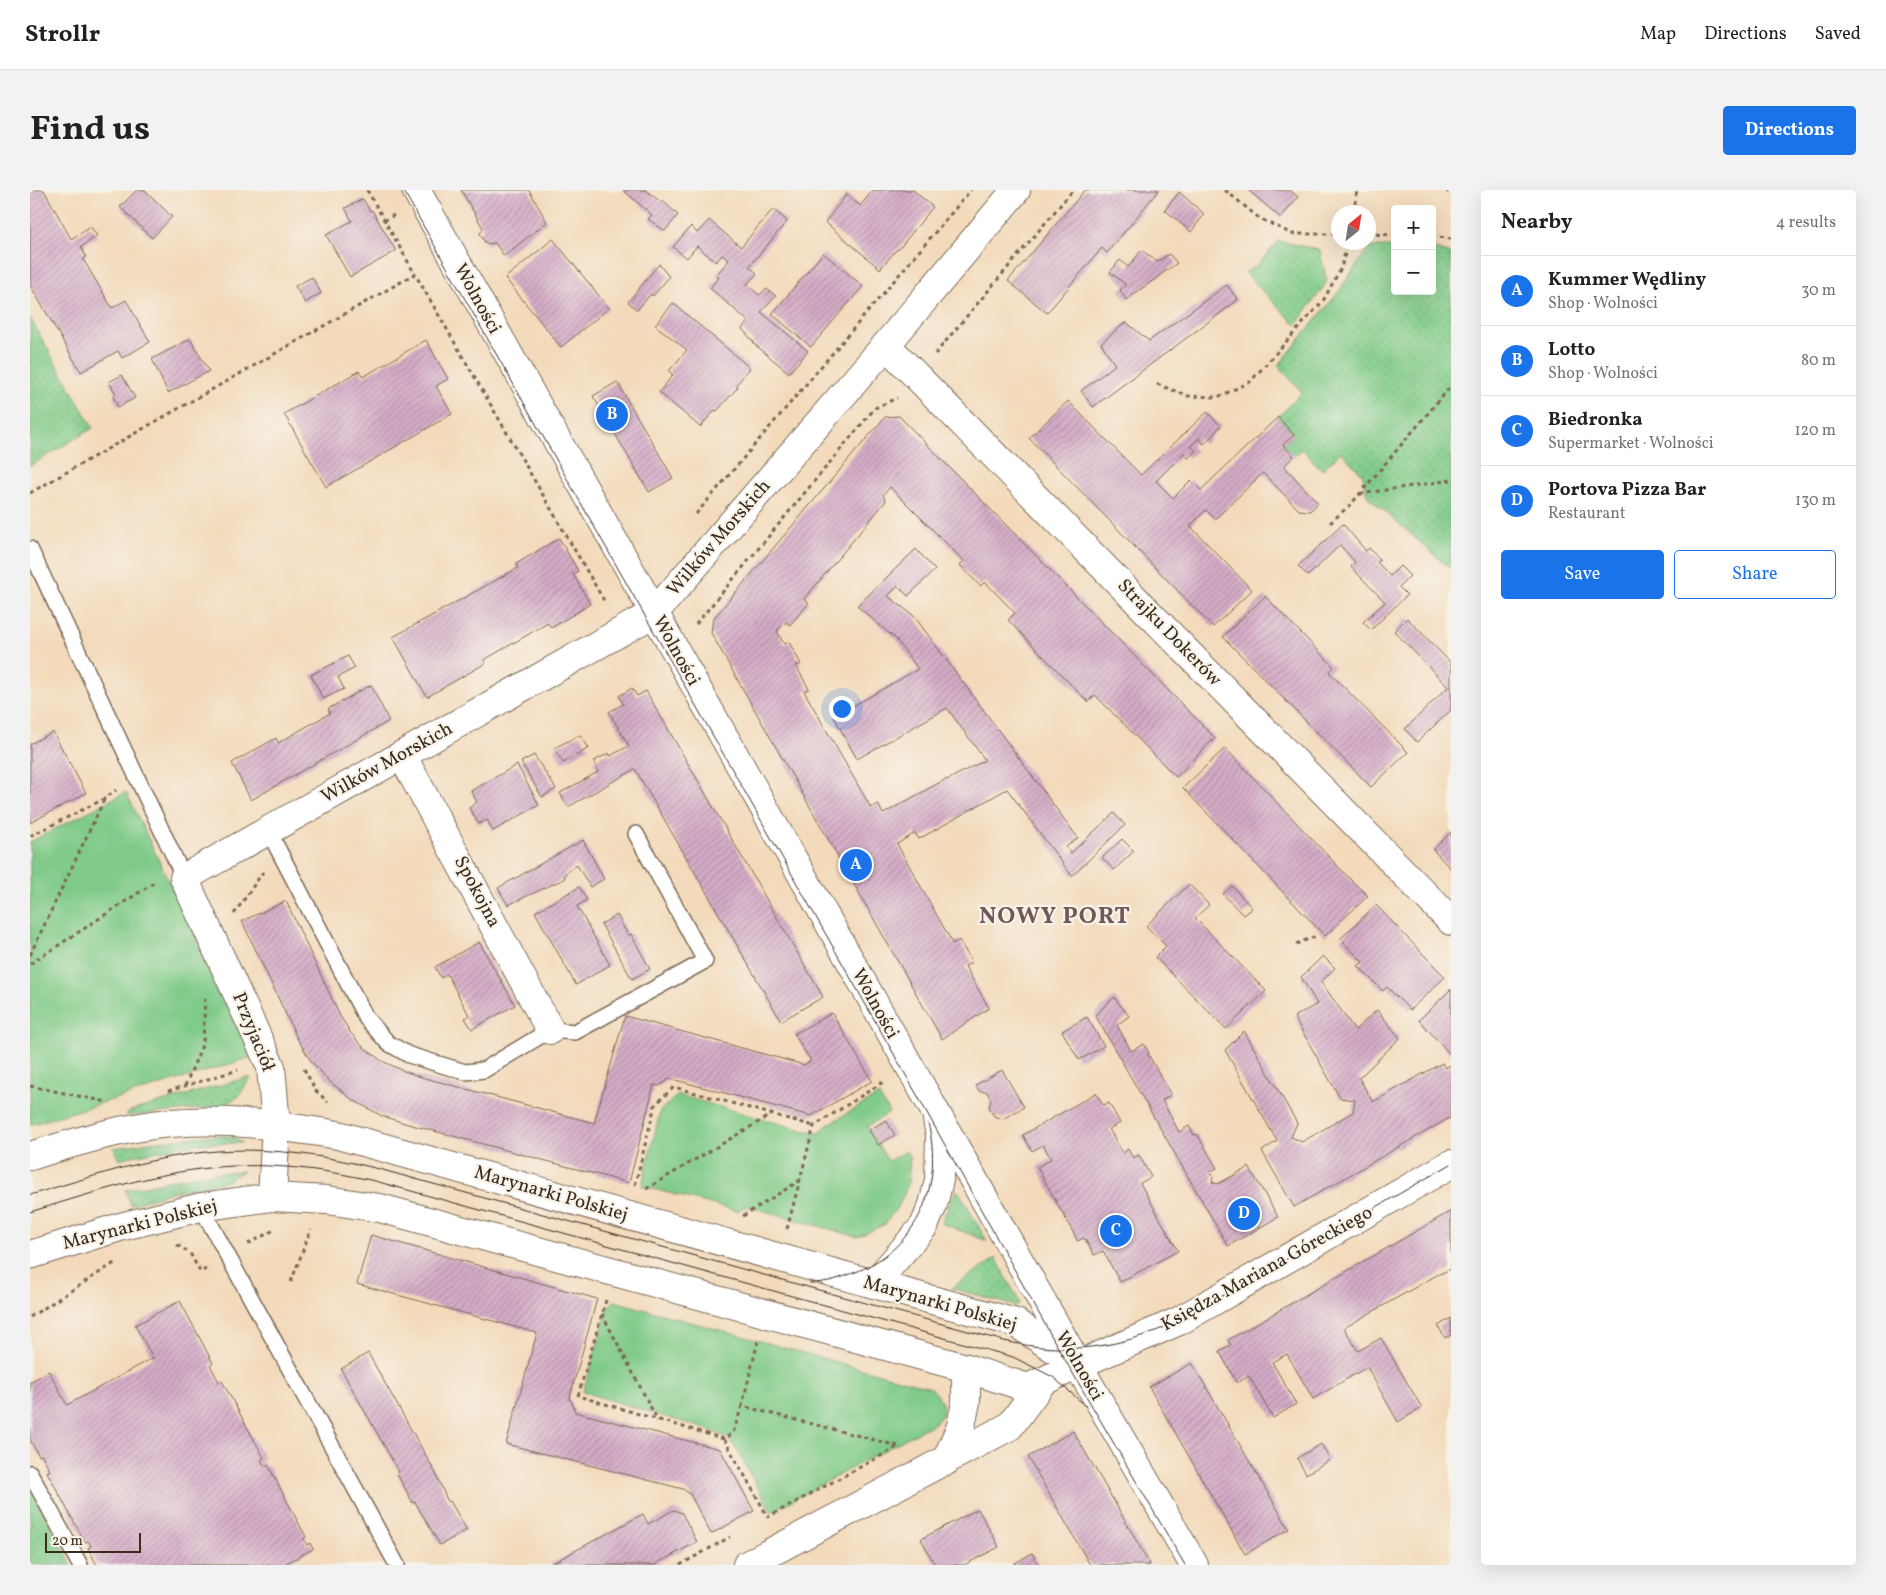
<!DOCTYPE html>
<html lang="en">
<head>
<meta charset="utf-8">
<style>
  :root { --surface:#fff; --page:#f2f2f2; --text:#202124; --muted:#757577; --line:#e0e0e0; --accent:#1a73e8 }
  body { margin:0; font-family:Vollkorn,serif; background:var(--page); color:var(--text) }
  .controls { position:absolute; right:15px; top:15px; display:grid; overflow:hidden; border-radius:5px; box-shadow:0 5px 20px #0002 }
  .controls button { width:45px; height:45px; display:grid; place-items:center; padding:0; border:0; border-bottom:1px solid var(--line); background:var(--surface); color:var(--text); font:25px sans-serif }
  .compass { position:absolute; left:1301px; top:15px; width:45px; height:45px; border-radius:50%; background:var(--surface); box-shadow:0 5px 20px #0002; rotate:30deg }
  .scale { position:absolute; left:15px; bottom:12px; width:96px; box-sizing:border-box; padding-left:5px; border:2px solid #3b2a1e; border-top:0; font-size:14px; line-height:18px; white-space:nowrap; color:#3b2a1e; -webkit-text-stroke:4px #f7f3e8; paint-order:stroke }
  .you { position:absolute; left:811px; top:518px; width:18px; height:18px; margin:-12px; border:4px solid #fff; border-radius:50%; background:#1a73e8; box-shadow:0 0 0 8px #1a73e833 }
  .badge { display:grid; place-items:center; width:32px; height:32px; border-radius:50%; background:var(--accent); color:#fff; font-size:16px; font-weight:700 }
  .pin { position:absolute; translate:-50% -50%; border:2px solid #fff; box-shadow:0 1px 5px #0006 }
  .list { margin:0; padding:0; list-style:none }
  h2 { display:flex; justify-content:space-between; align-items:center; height:65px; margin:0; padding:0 20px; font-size:21px }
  h2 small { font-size:16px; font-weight:400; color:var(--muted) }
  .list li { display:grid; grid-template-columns:32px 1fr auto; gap:15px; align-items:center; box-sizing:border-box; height:70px; padding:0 20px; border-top:1px solid var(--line) }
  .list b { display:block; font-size:19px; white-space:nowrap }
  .list p { margin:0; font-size:16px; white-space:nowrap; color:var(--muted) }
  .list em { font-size:16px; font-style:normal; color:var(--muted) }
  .actions { display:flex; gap:10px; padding:15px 20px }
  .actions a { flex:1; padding:11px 0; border:1px solid var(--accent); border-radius:5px; text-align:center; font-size:18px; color:var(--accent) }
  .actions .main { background:var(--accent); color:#fff }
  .map { position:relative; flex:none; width:1421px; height:1375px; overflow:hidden; border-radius:5px }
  header { display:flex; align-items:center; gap:30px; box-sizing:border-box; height:70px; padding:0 25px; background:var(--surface); border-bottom:1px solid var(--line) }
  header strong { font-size:24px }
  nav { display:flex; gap:28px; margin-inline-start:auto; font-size:18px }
  .intro { display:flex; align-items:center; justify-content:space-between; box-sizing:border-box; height:120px; padding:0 30px }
  h1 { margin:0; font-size:35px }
  .button { padding:12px 22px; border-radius:5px; background:var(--accent); color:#fff; font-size:18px; font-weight:700 }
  main { display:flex; gap:30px; padding:0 30px }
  aside { flex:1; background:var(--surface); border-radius:5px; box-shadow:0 5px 20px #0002 }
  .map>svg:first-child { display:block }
  .grass { fill:url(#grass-dots); stroke:#5e7a54 }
  .park { fill:#80cb89; stroke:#5e7a54 }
  .building { fill:url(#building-hatch) }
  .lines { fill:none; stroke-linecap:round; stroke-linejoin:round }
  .lane-casing { stroke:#7b6855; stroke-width:18 }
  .street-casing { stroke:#7b6855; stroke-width:30 }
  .secondary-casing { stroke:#7b6855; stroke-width:30 }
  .path { stroke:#7b6855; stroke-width:3; stroke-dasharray:4 4; stroke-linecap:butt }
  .lane { stroke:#fff; stroke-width:15 }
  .street { stroke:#fff; stroke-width:28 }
  .secondary { stroke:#fff; stroke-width:28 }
  .tram { stroke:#3b2a1e; stroke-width:1 }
  .labels { text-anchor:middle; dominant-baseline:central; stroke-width:4.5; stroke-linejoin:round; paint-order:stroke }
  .street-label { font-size:19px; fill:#3b2a1e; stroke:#f7f3e8 }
  .district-label { font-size:24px; font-weight:bold; letter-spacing:1px; fill:#715859; stroke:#f7f3e8 }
</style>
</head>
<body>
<header>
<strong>Strollr</strong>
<nav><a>Map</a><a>Directions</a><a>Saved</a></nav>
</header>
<div class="intro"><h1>Find us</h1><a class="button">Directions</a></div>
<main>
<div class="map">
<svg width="1421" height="1375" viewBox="0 0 1421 1375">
  <defs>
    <pattern id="grass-dots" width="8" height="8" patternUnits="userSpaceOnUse" patternTransform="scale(1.25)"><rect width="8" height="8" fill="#80cb89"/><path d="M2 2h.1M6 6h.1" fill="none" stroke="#70ae76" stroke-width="1.8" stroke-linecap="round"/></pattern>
    <pattern id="building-hatch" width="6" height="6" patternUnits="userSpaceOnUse" patternTransform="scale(1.25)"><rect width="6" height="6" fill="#d5acc7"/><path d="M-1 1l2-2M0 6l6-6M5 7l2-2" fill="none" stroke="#ae8ca1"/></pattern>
  </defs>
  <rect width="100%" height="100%" fill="#f7f3e8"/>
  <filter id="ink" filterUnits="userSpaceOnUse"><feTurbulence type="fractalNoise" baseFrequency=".02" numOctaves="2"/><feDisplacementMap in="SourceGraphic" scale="10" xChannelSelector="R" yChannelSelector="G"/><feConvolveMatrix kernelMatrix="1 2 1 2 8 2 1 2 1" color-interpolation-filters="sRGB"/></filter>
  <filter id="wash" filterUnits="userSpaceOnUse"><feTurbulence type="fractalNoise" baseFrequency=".0096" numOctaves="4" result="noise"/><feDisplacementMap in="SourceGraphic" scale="20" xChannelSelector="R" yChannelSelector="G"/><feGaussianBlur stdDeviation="1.12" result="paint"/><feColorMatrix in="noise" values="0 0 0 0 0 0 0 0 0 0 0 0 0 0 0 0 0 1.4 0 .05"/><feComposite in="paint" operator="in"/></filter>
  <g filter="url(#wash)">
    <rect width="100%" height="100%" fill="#f3dabb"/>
    <!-- grass -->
    <g class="grass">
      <polygon points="1249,51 1290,60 1297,92 1266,135 1215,83 1228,74"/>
      <polygon points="1339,57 1365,57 1365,101 1402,101 1402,58 1421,64 1421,379 1337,306 1333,285 1311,262 1292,280 1272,259 1264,266 1253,255 1264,245 1248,227 1272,202 1248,176 1306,105"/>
      <polygon points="0,128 63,238 0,276"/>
      <polygon points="215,888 221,888 208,907 190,917 99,926 96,925 100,921"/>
      <polygon points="184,945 203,947 212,953 165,954 88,969 84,958 120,952"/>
      <polygon points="213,981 197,991 142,1002 101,1015 95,1000 167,985"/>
      <polygon points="926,1000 929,1002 957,1051 911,1033"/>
      <polygon points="966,1068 989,1111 989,1114 985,1116 921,1098"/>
      <polygon points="0,1296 42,1375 0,1375"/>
    </g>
    <!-- park -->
    <g class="park">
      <polygon points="96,602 223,867 0,935 0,652"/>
      <polygon points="648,905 772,940 790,943 797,935 849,905 859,923 837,937 858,971 876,961 880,967 878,995 869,1015 855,1034 828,1047 716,1016 707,1021 612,996 630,921"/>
      <path d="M584,1111L901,1198C911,1207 919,1221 906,1232L741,1322L707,1260L698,1248L679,1240L553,1202L579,1116Z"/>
    </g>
    <g id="blocks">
      <!-- building -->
      <g class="building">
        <polygon points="0,0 14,0 41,49 61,37 67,46 51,57 56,67 53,69 82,118 96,110 120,152 92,168 88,161 51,182 0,95"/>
        <polygon points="107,0 115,0 142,27 122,48 90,17"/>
        <polygon points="431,0 499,0 517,32 474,66 465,53 456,54 450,44 453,38"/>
        <polygon points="593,0 616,0 632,13 633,11 648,25 635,41 618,29 622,25"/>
        <polygon points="843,0 883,0 903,17 868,60 867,59 850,79 795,32 817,4 830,16"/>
        <polygon points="1055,0 1129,0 1077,63 1072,58 1017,123 978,91"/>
        <polygon points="1218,0 1260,0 1268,7 1251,28"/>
        <polygon points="1149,2 1173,23 1173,26 1161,42 1135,20"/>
        <polygon points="333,9 340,21 342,20 366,61 320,87 296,45 322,31 315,18"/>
        <polygon points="743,19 757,31 719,77 727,83 717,94 729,105 737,99 746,106 731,122 778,161 759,183 723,153 724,152 712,139 718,131 680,98 689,87 686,85 699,70 692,65 686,72 667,56 657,68 643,57 661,36 667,43 679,30 711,57"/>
        <polygon points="523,49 579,118 531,157 475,88"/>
        <polygon points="1112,60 1127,72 1139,64 1147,73 1096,110 1090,100 1096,95 1080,82 1090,70 1098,77"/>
        <polygon points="793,63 833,96 781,157 742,124"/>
        <polygon points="629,74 639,87 623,106 621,104 607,120 598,112"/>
        <polygon points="282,87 291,103 275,113 265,96"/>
        <polygon points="1197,95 1208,110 1063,217 1051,201 1085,175 1071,153 1096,132 1119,151"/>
        <polygon points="643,113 720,178 706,195 708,197 687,221 685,220 670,237 629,202 643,185 639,181 657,160 625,135"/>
        <polygon points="160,149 179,181 138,203 122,169"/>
        <polygon points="396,150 418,189 406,196 422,224 296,297 254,224 329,181 333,187"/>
        <polygon points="92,185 105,208 88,217 83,206 86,204 79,192"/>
        <polygon points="587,192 643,288 619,302 563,206"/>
        <polygon points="1038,211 1111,285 1177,222 1191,236 1174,254 1169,248 1161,256 1166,261 1158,268 1154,263 1126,291 1143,308 1161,290 1171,300 1248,227 1264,245 1253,255 1264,266 1254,276 1288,313 1280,321 1269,320 1233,283 1185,329 1176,320 1160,336 1222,400 1183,437 999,248"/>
        <polygon points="869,226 1185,548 1146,587 1065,505 1058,512 978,430 985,423 955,392 950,396 930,375 934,371 860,297 853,305 856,311 774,409 779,413 760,435 756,432 747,441 754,454 759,452 771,474 766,476 779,499 774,501 841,618 848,614 853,624 916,589 917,590 955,570 917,518 827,569 804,527 888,479 866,449 827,416 886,359 905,380 878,406 868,396 858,406 884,426 1048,648 1036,657 1041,663 1084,623 1095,635 1042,686 977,599 889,649 885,643 867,654 923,754 929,750 942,772 935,776 959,818 912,849 681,443 683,429 855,227"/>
        <polygon points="1313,334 1336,361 1339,358 1350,370 1347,372 1360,386 1370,376 1380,386 1369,397 1377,405 1341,440 1333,432 1355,412 1321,377 1325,372 1310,355 1278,386 1268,376"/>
        <polygon points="529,348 548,381 543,384 560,414 521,438 518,433 454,470 456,473 397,507 363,447 488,378 486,374"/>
        <polygon points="1235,406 1304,477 1299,482 1378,562 1341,597 1193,447"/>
        <polygon points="1377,428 1421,473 1421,520 1387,552 1375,539 1418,497 1364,441"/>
        <polygon points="318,466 325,478 308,487 314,499 293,509 281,485"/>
        <polygon points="341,495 359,531 221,610 202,573 246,548 248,553 300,523 298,519"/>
        <polygon points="602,498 607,506 616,501 793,807 751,831 605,579 538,617 530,603 568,582 564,571 579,563 580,566 599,556 579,522 593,514 589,506"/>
        <polygon points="23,542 56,603 0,633 0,554"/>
        <polygon points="550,545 559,558 533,573 524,558"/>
        <polygon points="1195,558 1321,690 1338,706 1295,746 1153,598"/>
        <polygon points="504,565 526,599 512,607 491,572"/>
        <polygon points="487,575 509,615 463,641 457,630 449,634 439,618 447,612 441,601"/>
        <polygon points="1421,642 1421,679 1403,660"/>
        <polygon points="1092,649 1104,661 1084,680 1072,668"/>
        <polygon points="553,650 574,689 560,697 547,675 535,684 534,689 478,715 468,698"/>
        <polygon points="1159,694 1179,715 1165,728 1236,801 1196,839 1125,767 1136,756 1116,736"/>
        <polygon points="1202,696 1222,718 1213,725 1193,704"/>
        <polygon points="549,697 557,710 547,716 580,775 546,795 505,722"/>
        <polygon points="256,711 310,826 320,842 332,856 352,871 374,881 391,887 564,933 595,826 774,875 781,871 764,844 802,823 842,891 781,926 638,888 637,891 629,896 624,895 599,993 378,934 352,926 323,910 299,891 281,871 267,848 212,731"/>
        <polygon points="1346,715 1415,787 1380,820 1357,797 1353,801 1328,776 1333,772 1310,749"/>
        <polygon points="587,725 598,745 601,744 620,779 602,789 571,734"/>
        <polygon points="449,752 485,815 442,839 435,828 439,825 417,784 411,788 405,777"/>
        <polygon points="1293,766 1305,778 1291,792 1325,840 1347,820 1370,848 1329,888 1343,912 1412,873 1415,878 1421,875 1421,927 1264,1017 1232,961 1247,951 1195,860 1214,841 1267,933 1261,947 1272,952 1323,922 1325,910 1310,908 1264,827 1287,814 1271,787"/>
        <polygon points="1421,799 1421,862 1419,863 1389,830"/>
        <polygon points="1084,807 1099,826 1087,835 1101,861 1114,854 1119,863 1118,864 1141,905 1132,910 1149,942 1159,936 1164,945 1167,944 1187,978 1180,982 1183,987 1182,992 1188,994 1219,977 1248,1027 1198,1056 1065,825"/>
        <polygon points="1057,827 1074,856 1049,870 1032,841"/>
        <polygon points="972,880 994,917 973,929 964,926 959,918 961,910 957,902 949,901 946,895"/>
        <polygon points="1066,903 1073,915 1079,913 1090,933 1079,939 1093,963 1098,959 1103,968 1109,965 1121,987 1110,993 1148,1061 1090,1092 1073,1061 1064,1065 1055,1049 1053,1048 1048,1051 1007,977 1021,969 1013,955 1002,961 993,945"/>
        <polygon points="856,930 865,945 848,955 839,940"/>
        <polygon points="1421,1021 1421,1079 1407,1085 1314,1138 1328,1161 1351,1148 1392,1218 1368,1232 1337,1177 1283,1209 1257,1164 1242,1172 1266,1214 1243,1228 1219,1186 1207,1193 1189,1161 1201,1155 1198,1150"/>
        <polygon points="341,1045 567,1109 539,1210 541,1210 545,1222 690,1259 724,1321 681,1344 660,1304 653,1299 476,1254 507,1143 327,1094"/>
        <polygon points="150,1111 183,1173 180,1175 189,1192 192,1191 234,1268 231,1270 235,1276 238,1275 276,1347 274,1349 277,1355 280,1353 283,1359 253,1375 67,1375 58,1358 61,1356 58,1351 55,1352 17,1282 20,1281 12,1265 9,1266 0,1250 0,1192 19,1181 37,1215 123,1168 105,1135"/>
        <polygon points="1421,1128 1421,1145 1415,1148 1408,1136"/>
        <polygon points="338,1163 405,1282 418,1312 420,1311 437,1340 410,1355 385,1312 383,1313 367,1284 369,1282 311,1179"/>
        <polygon points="1162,1173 1259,1339 1215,1364 1119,1197"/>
        <polygon points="1043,1241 1088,1318 1120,1375 1060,1375 998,1267"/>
        <polygon points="1291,1254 1300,1270 1276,1284 1267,1268"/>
        <polygon points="948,1319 969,1357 934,1375 905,1375 891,1349"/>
        <polygon points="644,1320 652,1323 667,1352 624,1375 519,1375 613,1324 618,1334"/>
        <polygon points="1002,1363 1009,1375 982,1375"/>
      </g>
    </g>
  </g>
  <g filter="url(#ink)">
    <use href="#blocks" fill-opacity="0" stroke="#7b6855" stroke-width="1"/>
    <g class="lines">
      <defs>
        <g id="lane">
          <polyline points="0,359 154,688"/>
          <polyline points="238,640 336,828 358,853 379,865 435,882 454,880 520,840 545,842 675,771 606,644"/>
          <polyline points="171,1017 367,1375"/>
          <polyline points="0,1283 50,1375"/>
        </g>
        <g id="street">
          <polyline points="856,155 1421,731"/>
          <polyline points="372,565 520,840"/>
          <polyline points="242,1007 246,935 241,877 154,688 624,423 856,155 986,0"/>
          <polyline points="844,1094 986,1133 1048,1175 1149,1131 1421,974"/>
          <polyline points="916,1271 931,1236 936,1212 936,1178"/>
          <polyline points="717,1375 980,1236 1013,1191"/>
        </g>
        <g id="secondary">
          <polyline points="386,0 1048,1175 1164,1375"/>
          <path d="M0,966C46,952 93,937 141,933C198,928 253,936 308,945L844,1094L894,1036L903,1015L909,990L910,946L907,929"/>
          <polyline points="0,1065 90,1037 171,1017 242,1007 297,1010 350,1018 936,1178 998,1198 1048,1175"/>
        </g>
      </defs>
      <!-- lane casing -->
      <use href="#lane" class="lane-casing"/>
      <!-- street casing -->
      <use href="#street" class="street-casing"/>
      <!-- secondary casing -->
      <use href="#secondary" class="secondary-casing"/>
      <!-- path -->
      <g class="path">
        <polyline points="337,0 385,84"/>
        <polyline points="1195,0 1229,28 1262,44 1308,44"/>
        <polyline points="1416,0 1421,4"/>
        <polyline points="1324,22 1327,0"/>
        <polyline points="354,31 364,25"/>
        <polyline points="1338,44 1365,45"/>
        <polyline points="1402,46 1421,49"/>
        <polyline points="905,164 1043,0"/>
        <polyline points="1127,194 1158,206 1188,207 1220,192 1293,111 1311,78 1318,52"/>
        <polyline points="0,303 385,84 576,414"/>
        <polyline points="1330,304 1421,290"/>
        <polyline points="666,324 941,0"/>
        <polyline points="1300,333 1322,313 1421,196"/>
        <polyline points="666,434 845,218 867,208"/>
        <polyline points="0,646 74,609 86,600"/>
        <polyline points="204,724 233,682"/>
        <polyline points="1266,754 1286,746"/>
        <polyline points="0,765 74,610"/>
        <polyline points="0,774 125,692"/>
        <polyline points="274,879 286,901 298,912"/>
        <polyline points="0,896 77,912"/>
        <polyline points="155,896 173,853 175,809"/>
        <polyline points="138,901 208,880"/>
        <polyline points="605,995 625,915 644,897 784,936"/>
        <polyline points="616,999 742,924"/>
        <polyline points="713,1026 769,991"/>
        <polyline points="757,1039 784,936 853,892"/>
        <polyline points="218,1054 246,1039"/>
        <polyline points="147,1055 160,1063 170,1082 176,1079"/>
        <polyline points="261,1092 281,1039"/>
        <polyline points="576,1110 548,1206 694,1249 703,1243 712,1216"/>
        <polyline points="572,1124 628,1231"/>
        <polyline points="0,1127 86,1072"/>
        <polyline points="728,1151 712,1216 868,1256"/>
        <polyline points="694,1249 738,1327 869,1256"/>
        <polyline points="650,1375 700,1347"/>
      </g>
      <!-- lane -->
      <use href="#lane" class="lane"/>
      <!-- street -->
      <use href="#street" class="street"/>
      <!-- secondary -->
      <use href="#secondary" class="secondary"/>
      <!-- tram -->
      <g class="tram">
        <polyline points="373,0 886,903 1031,1163 1155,1375"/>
        <path d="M0,1005C58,988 116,968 176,962C234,956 293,965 349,979L974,1151C1038,1165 1089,1159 1149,1131L1421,974"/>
        <path d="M0,1022C56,1005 112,986 170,979C229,971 288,978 345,991L983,1167L1023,1187L1057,1217"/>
        <path d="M780,1093C798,1093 811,1088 828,1081C888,1056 914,995 898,933"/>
      </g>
    </g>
  </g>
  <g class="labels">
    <!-- street labels -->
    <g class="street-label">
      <text transform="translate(447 109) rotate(61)">Wolności</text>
      <text transform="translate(689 348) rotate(-49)">Wilków Morskich</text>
      <text transform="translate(1139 443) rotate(46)">Strajku Dokerów</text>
      <text transform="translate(646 461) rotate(61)">Wolności</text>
      <text transform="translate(357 573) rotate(-29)">Wilków Morskich</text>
      <text transform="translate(447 702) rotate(62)">Spokojna</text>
      <text transform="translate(845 814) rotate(61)">Wolności</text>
      <text transform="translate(223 842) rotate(68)">Przyjaciół</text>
      <text transform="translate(521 1004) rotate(16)">Marynarki Polskiej</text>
      <text transform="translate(110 1035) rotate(-14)">Marynarki Polskiej</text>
      <text transform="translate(1237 1079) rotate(-29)">Księdza Mariana Góreckiego</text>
      <text transform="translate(910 1114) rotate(16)">Marynarki Polskiej</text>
      <text transform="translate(1049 1176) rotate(60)">Wolności</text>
    </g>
    <!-- district labels -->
    <g class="district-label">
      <text x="1025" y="727">NOWY PORT</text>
    </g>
  </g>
</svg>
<div class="controls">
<button>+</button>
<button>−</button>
</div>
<svg class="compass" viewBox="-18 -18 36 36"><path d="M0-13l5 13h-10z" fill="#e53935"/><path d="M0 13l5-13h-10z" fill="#757577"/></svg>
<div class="scale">20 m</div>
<div class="you"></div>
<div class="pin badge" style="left:826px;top:675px">A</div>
<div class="pin badge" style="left:582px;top:225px">B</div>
<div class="pin badge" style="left:1086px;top:1041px">C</div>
<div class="pin badge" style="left:1214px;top:1024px">D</div>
</div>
<aside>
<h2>Nearby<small>4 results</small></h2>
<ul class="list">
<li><span class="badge">A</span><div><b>Kummer Wędliny</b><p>Shop · Wolności</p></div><em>30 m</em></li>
<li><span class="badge">B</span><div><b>Lotto</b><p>Shop · Wolności</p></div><em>80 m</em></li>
<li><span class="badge">C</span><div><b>Biedronka</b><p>Supermarket · Wolności</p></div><em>120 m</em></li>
<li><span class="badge">D</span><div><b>Portova Pizza Bar</b><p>Restaurant</p></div><em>130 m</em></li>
</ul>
<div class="actions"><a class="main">Save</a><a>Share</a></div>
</aside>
</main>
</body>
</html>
